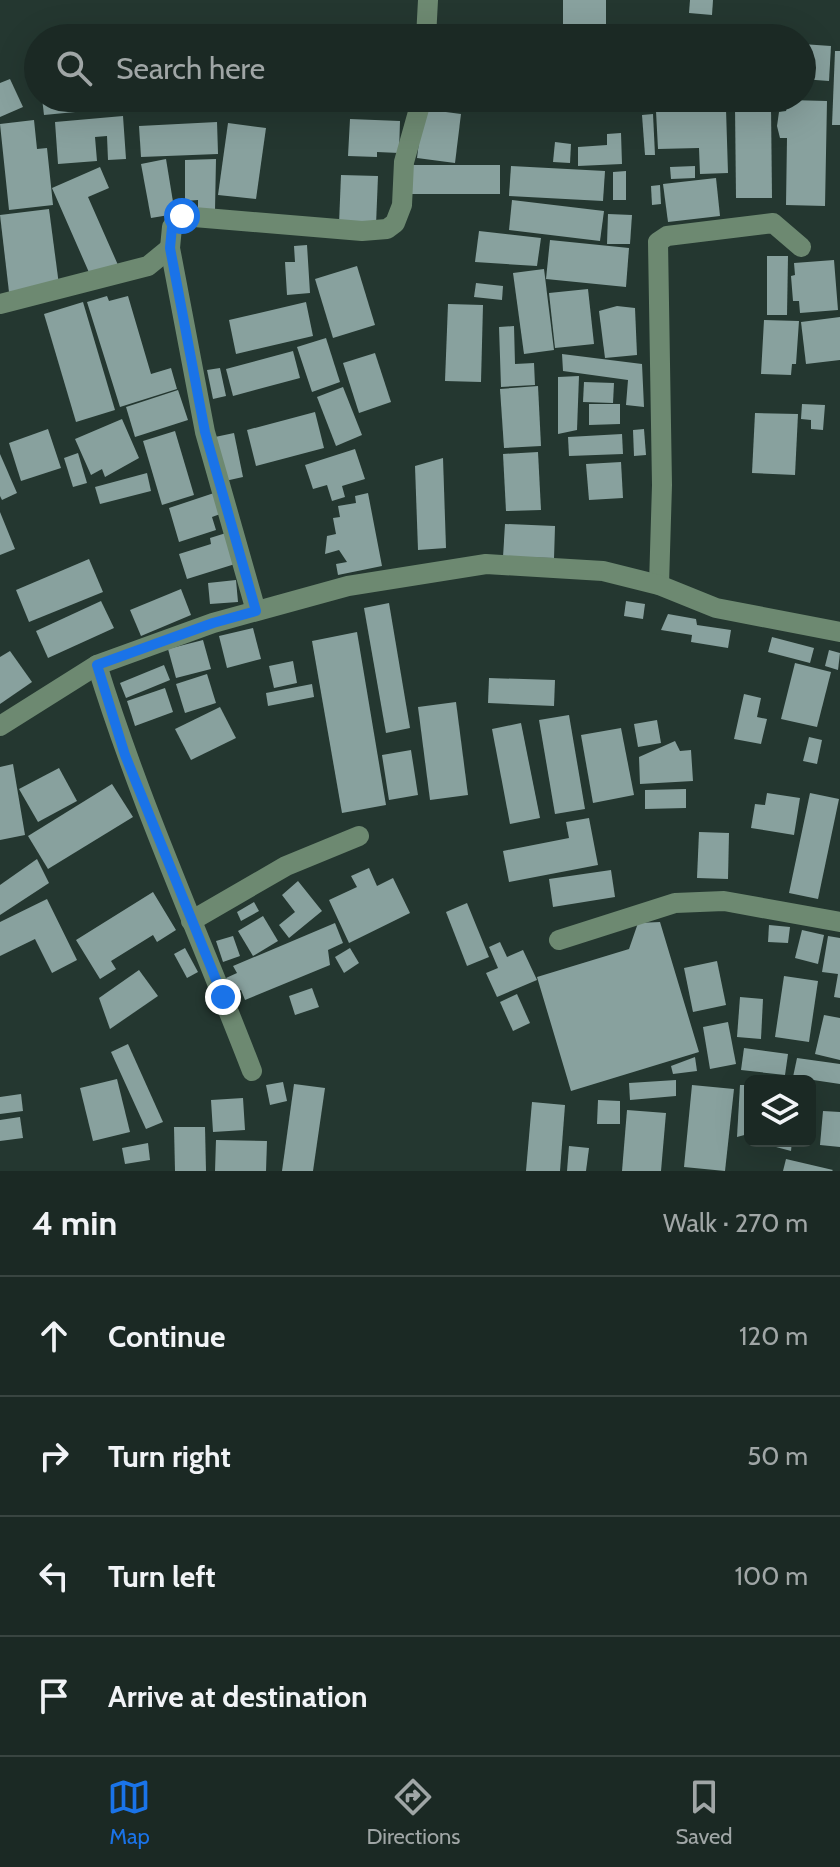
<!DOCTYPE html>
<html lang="en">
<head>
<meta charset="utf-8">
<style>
  :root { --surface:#1b2924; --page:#24312c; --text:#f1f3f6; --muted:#a0a6a6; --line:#394541; --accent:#1a73e8 }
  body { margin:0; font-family:Cabin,sans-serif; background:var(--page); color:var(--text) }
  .controls { position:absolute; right:24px; bottom:24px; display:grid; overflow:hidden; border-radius:12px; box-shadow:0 8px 32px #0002 }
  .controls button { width:72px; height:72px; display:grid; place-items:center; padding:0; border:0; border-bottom:2px solid var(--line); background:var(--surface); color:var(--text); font:40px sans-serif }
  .stop { position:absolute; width:24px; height:24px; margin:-18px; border:6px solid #1a73e8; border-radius:50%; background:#fff }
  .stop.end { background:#1a73e8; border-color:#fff; box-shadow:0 2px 8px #0008 }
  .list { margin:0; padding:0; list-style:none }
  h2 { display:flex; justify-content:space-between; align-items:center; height:104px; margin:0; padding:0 32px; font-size:34px }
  h2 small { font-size:26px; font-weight:400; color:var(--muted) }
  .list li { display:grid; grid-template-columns:52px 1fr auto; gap:24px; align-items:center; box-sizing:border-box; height:120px; padding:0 32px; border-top:2px solid var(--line) }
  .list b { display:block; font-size:30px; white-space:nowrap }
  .list em { font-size:26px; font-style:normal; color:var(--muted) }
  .icon { flex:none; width:44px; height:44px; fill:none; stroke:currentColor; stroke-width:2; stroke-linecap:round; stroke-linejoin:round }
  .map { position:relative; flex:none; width:840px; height:1171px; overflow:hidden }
  .search { position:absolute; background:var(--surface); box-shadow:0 8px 32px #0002; left:24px; right:24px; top:24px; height:88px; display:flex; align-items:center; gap:20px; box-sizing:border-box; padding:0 28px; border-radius:44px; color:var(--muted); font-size:30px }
  .sheet { height:584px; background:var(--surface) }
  nav { display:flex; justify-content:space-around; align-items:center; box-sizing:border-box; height:112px; border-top:2px solid var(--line); background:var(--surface); font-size:22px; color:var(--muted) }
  nav a { display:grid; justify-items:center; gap:4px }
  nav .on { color:var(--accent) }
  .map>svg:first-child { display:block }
  .building { fill:#88a19e }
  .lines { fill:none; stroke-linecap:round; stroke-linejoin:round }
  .minor { stroke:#6d8971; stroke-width:20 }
  .route { stroke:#1a73e8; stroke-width:10 }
</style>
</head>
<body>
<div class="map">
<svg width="840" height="1171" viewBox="0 0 840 1171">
  <rect width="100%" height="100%" fill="#243730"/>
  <!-- building -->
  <g class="building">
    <polygon points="563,0 606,0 606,38 578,38 578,24 563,24"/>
    <polygon points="690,0 713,0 712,15 689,13"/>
    <polygon points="612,24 648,25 648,38 612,38"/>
    <polygon points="802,44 831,46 829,81 802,79"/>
    <polygon points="835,51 840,51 840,125 832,125"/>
    <polygon points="10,79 23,107 0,117 0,83"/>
    <polygon points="42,98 95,98 96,110 44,115"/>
    <polygon points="789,100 827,101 825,206 786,205 787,138 780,138 777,126 779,112 786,111"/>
    <polygon points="735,106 771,106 772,198 736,198"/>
    <polygon points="423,109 461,114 455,163 417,158"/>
    <polygon points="726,109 728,173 700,174 699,148 658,149 656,111"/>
    <polygon points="653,114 655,155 645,155 642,115"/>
    <polygon points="123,116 126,159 108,160 107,136 95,137 97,161 58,164 55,122"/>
    <polygon points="350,119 400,121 399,153 377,152 377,157 348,156"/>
    <polygon points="34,120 37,149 47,148 53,205 9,210 0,124"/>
    <polygon points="217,122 218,154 141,157 139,126"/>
    <polygon points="228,123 266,128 256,199 218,195"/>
    <polygon points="621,133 622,164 578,166 578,147 607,145 607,134"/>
    <polygon points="555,142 571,144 570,163 553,162"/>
    <polygon points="166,159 175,214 151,218 141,164"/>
    <polygon points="216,159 215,210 198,210 198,200 185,201 185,160"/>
    <rect x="405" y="165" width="95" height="29"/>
    <polygon points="511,166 605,171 603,201 509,196"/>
    <polygon points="695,166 695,178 671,179 670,167"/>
    <polygon points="100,167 109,188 88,197 118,265 91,277 52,188"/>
    <polygon points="626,171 626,200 613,200 613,172"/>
    <polygon points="341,175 378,176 376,225 339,224"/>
    <polygon points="716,178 720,216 668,222 663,184"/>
    <polygon points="660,185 661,204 652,205 651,186"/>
    <polygon points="512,200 604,211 600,241 509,230"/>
    <polygon points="49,209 59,285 9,292 0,215"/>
    <polygon points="608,214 632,215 630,244 607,244"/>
    <polygon points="479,231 541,238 537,266 475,262"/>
    <polygon points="550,240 629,248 626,287 546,279"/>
    <polygon points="307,245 310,293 287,295 285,262 295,262 294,246"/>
    <polygon points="767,256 788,256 787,315 767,315"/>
    <polygon points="834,260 838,310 800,313 799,301 793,301 791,276 795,275 794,263"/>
    <polygon points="357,266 375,325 333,338 315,279"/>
    <polygon points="544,269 554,350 524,354 513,273"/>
    <polygon points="476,283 503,286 502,300 474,297"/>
    <polygon points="588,289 594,344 555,348 549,293"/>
    <polygon points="107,296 109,301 128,296 151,374 171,368 177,389 120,407 87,302"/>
    <polygon points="83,302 115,410 76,422 44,314"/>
    <polygon points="306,302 313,336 236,354 229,320"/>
    <polygon points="448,304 483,305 481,382 445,381"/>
    <polygon points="617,306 635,308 637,355 605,358 599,311"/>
    <polygon points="840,317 840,360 806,364 801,322"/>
    <polygon points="764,320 799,321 796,364 792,364 791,375 761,374"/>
    <polygon points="514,326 515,364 534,363 535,385 501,387 499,327"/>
    <polygon points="326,338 340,382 312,392 297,347"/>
    <polygon points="293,351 300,378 233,396 226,369"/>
    <polygon points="375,353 391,402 359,413 343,363"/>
    <polygon points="562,354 642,364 644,407 626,405 628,380 563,371"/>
    <polygon points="220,368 226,396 213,399 207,370"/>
    <polygon points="579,376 577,430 558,434 558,377"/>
    <polygon points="584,382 614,383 613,403 583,402"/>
    <polygon points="538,386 541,446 504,448 500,389"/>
    <polygon points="343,387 362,435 336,446 317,397"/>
    <polygon points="178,390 188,420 135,437 126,407"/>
    <polygon points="589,404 620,404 620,424 589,425"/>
    <polygon points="802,404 825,405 823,430 811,429 811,420 801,419"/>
    <polygon points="315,412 324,448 256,466 247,430"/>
    <polygon points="755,413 798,414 795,475 752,473"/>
    <polygon points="122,419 139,458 105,477 102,469 91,475 75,439"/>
    <polygon points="48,429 61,468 21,481 9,443"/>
    <polygon points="644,429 646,455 634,456 633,430"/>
    <polygon points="175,431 194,495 162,505 143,441"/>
    <polygon points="234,433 243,477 225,481 215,437"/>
    <polygon points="622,434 623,454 569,456 568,437"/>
    <polygon points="355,449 365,479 342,486 345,497 332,501 327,485 313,489 305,465"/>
    <polygon points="538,452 541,510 506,511 503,454"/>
    <polygon points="78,453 87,483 73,487 64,458"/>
    <polygon points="0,454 17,493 2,500 0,496"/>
    <polygon points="443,458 446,548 418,550 415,466"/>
    <polygon points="621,462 623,498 589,500 586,464"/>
    <polygon points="147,473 151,491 100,504 95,487"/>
    <polygon points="217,492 223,513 212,517 216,530 179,542 169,508"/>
    <polygon points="368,493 382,566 338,575 336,564 347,562 339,550 325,554 327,536 336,534 333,518 340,517 338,506 356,503 355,496"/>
    <polygon points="0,512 15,549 0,555"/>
    <polygon points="505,524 555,526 554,558 503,557"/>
    <polygon points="226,533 235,564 187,579 179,554 211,544 210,538"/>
    <polygon points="89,559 103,592 29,622 16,590"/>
    <polygon points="236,580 238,602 210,604 208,583"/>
    <polygon points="181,589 191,615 141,636 130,610"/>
    <polygon points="101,601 114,628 48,658 36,631"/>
    <polygon points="626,601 645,604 643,619 624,616"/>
    <polygon points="389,603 410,728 386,733 364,608"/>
    <polygon points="668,614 696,619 697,625 731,630 728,648 691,642 692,635 661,630"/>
    <polygon points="253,628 261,659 227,668 219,636"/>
    <polygon points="357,632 386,805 342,813 312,641"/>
    <polygon points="772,637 814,648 810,663 768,652"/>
    <polygon points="203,640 211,669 176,678 168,649"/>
    <polygon points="829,650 840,653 838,670 825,666"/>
    <polygon points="10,651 32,682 0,704 0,657"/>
    <polygon points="293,661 297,683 274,688 269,666"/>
    <polygon points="795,663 831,672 817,727 781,719"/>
    <polygon points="164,665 170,680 126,698 120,683"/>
    <polygon points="207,674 216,703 185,713 176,684"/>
    <polygon points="489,678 555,680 554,706 488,703"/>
    <polygon points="312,684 314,697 268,706 266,693"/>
    <polygon points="165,688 173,712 135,726 127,701"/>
    <polygon points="744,694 761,698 757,717 767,719 761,744 734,739"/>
    <polygon points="456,702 468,795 430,800 418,707"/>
    <polygon points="220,707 236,738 191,760 175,729"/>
    <polygon points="569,715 585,809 555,814 539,720"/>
    <polygon points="657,720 661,743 638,747 634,724"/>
    <polygon points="521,723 540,818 510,824 492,729"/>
    <polygon points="621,728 634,795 593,803 581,735"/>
    <polygon points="809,737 822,740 817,764 803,761"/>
    <polygon points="675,741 680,751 691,750 693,781 640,784 639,757"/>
    <polygon points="411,750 418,795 389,800 382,755"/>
    <polygon points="13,764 25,835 0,840 0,767"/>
    <polygon points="59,768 77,801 38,822 19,789"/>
    <polygon points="112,784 133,817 48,869 28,836"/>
    <polygon points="686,789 686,808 645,809 645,790"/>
    <polygon points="767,793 800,798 794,835 751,828 755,804 765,805"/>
    <polygon points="810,793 839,799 818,899 789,893"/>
    <polygon points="589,818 598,865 509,882 503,851 569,838 566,822"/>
    <polygon points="699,832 729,833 728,879 697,878"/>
    <polygon points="37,859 49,883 0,915 0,885"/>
    <polygon points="369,868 377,886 393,878 410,913 349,943 329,900 357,887 351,876"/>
    <polygon points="611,870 615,897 553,907 549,879"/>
    <polygon points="298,881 322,911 289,938 279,925 295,912 282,895"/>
    <polygon points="153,892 176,930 157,942 153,935 111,961 116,969 100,979 76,940"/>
    <polygon points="47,899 77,960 52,973 35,939 0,956 0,922"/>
    <polygon points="254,902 259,911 241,921 237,912"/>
    <polygon points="467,903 489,957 467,966 446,912"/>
    <polygon points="263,916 278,941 253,956 238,931"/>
    <polygon points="660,922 699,1052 571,1091 537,977 629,949 638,923"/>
    <polygon points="335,923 343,943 328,950 330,965 245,1000 241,990 233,994 226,978 237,973 233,966"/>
    <polygon points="769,925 790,927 788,943 768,942"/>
    <polygon points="802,930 824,935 818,964 795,958"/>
    <polygon points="233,936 240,956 223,962 216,941"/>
    <polygon points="828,936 840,938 840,998 834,997 838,974 822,972"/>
    <polygon points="500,942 507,957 523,950 537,980 497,997 486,973 498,968 489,947"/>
    <polygon points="185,948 198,972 187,978 174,954"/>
    <polygon points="350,948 359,963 344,973 335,957"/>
    <polygon points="717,961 726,1005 693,1012 684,968"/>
    <polygon points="139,970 158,996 110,1029 99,998"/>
    <polygon points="784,976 818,981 809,1042 775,1037"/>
    <polygon points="312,988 319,1007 295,1015 289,996"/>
    <polygon points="517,994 530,1023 513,1031 500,1002"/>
    <polygon points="740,997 763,999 761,1039 737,1037"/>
    <polygon points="824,1015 840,1018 840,1060 815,1054"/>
    <polygon points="728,1022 736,1064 710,1069 703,1027"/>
    <polygon points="128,1044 163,1122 146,1129 111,1052"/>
    <polygon points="744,1048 788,1054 785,1075 741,1070"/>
    <polygon points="695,1057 697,1071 673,1074 671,1066"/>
    <polygon points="797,1058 840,1064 840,1084 793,1077"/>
    <polygon points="117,1079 130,1132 93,1141 80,1088"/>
    <polygon points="676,1080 676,1096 630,1100 629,1083"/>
    <polygon points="283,1082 287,1101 270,1105 266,1085"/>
    <polygon points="294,1084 325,1088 313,1171 282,1171"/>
    <polygon points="692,1085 734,1089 725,1171 684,1167"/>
    <polygon points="740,1085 750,1085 750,1105 748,1134 737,1137"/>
    <polygon points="21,1094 23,1111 0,1114 0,1097"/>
    <polygon points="243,1098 245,1130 213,1132 211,1100"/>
    <polygon points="598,1100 620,1101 620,1124 597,1124"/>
    <polygon points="532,1102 565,1105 560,1171 526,1171"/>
    <polygon points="627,1110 666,1113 661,1171 622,1171"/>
    <polygon points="823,1111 840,1112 840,1147 820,1145"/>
    <polygon points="20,1117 23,1138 0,1141 0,1120"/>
    <polygon points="174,1127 205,1127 206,1171 175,1171"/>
    <polygon points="216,1140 267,1141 266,1171 215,1171"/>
    <polygon points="753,1141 792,1141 791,1151"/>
    <polygon points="148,1143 150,1160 125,1164 122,1148"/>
    <polygon points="569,1146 589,1148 586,1171 567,1171"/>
    <polygon points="786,1159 833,1170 832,1171 783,1171"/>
  </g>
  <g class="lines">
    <!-- minor -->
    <g class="minor">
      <polyline points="426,38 428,0"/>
      <polyline points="0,304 148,266 170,248"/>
      <polyline points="659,585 662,485 658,242 667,236 773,223 801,247"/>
      <polyline points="256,611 205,432 170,248 172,227 182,216 362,231 387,229 395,223 402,205 404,162 422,98"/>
      <path d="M97,665C140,804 200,936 252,1071"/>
      <polyline points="0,726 97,665 213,623 348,586 486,564 603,571 659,585 716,608 840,632"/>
      <polyline points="191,921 286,866 359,836"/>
      <polyline points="559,940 675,903 724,901 840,922"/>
    </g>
  </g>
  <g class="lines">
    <!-- route -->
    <polyline class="route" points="182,216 172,227 170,248 205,432 256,611 213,623 97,665 125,755 223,997"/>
  </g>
</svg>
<div class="controls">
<button><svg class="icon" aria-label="layers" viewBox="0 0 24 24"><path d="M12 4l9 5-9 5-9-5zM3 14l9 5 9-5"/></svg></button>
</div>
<div class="stop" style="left:182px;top:216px"></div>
<div class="stop end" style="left:223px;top:997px"></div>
<div class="search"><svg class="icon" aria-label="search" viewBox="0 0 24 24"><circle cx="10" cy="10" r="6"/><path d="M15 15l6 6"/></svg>Search here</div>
</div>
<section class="sheet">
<h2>4 min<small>Walk · 270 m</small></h2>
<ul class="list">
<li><svg class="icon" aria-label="ahead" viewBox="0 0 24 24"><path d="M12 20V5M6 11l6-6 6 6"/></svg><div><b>Continue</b></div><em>120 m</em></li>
<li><svg class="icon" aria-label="right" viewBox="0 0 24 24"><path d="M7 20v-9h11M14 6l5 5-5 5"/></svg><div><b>Turn right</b></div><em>50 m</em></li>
<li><svg class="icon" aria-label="left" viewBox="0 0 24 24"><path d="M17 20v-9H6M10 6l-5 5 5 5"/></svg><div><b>Turn left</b></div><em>100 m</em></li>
<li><svg class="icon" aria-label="arrive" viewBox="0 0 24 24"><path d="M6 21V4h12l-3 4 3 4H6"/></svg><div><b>Arrive at destination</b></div></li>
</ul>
</section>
<nav>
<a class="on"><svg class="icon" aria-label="map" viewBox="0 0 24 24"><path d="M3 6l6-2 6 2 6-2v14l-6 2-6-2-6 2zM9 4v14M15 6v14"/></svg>Map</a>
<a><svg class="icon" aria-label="directions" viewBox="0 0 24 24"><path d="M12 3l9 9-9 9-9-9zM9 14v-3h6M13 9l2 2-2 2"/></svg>Directions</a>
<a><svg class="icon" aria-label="saved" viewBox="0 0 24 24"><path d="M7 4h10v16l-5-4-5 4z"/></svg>Saved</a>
</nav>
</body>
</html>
